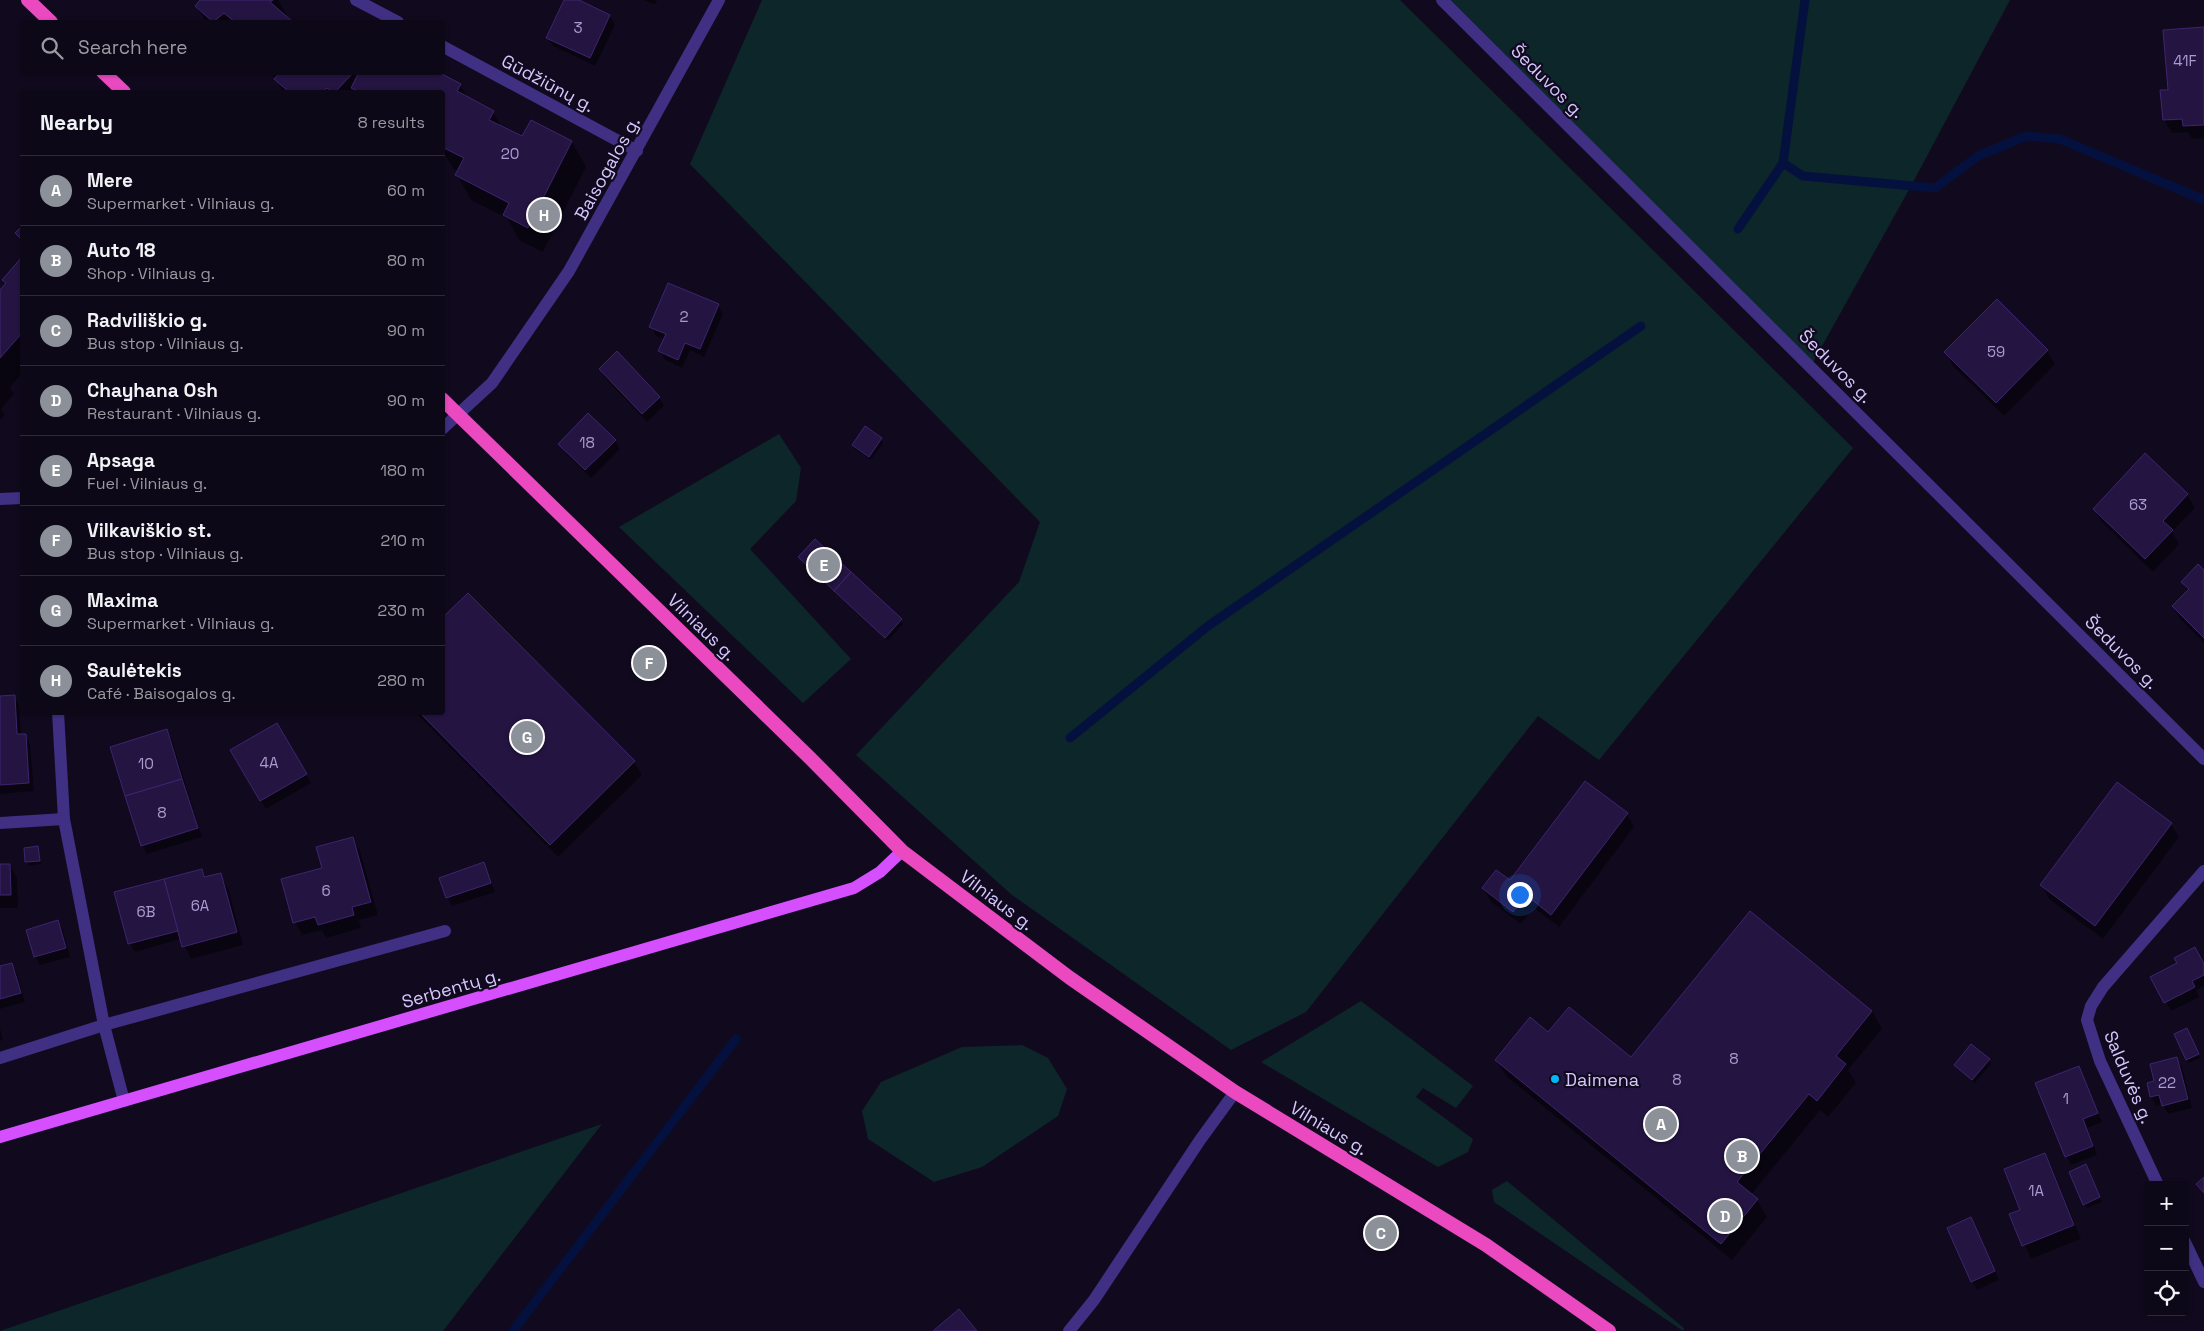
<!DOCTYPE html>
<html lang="en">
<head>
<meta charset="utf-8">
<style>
  :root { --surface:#0d0817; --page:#1b1624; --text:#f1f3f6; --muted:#9a9aa1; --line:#2d2936; --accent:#8c9099 }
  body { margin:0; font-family:"Space Grotesk",sans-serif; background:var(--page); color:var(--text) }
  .controls { position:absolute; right:15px; bottom:15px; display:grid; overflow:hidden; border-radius:5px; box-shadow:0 1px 4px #0004 }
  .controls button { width:45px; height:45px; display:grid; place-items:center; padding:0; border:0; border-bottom:1px solid var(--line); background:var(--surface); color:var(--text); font:25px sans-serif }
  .you { position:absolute; left:1519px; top:894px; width:18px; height:18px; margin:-12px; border:4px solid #fff; border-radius:50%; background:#1a73e8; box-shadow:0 0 0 8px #1a73e833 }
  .badge { display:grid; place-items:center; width:32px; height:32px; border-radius:50%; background:var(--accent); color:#fff; font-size:16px; font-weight:700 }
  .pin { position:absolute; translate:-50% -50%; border:2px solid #fff; box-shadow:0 1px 5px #0006 }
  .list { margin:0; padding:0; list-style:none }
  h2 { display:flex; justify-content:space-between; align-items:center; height:65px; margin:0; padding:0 20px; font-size:21px }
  h2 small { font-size:16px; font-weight:400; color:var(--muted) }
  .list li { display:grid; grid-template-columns:32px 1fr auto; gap:15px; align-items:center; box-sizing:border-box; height:70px; padding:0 20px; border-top:1px solid var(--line) }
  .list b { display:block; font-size:19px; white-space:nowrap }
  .list p { margin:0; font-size:16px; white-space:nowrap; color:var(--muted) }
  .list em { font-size:16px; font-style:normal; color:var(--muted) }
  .icon { flex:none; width:28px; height:28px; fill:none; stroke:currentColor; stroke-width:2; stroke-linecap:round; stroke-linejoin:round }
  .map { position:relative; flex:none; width:2204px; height:1331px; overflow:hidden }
  .search { position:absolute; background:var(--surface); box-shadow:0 1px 4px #0004; left:20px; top:20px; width:425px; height:55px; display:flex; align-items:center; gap:12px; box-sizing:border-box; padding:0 18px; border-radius:5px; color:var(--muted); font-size:19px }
  .panel { position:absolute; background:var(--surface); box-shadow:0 1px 4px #0004; left:20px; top:90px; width:425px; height:625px; border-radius:5px }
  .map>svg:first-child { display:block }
  .green { fill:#0d2629 }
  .shadow { fill:#0007; fill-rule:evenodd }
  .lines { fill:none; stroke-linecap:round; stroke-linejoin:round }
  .stream { stroke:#04113e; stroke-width:9 }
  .building { fill:#241442; stroke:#3e2470 }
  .minor { stroke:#3f3083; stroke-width:12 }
  .primary { stroke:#d64fff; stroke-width:12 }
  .trunk { stroke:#ea49c0; stroke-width:14 }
  .poi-dot { fill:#00b8f3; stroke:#110a1f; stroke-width:2 }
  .labels { text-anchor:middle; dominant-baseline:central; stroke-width:4.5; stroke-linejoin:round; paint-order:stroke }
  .number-label { font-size:15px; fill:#aa9bd0 }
  .street-label { font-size:18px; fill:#d6c8ff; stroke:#110a1f }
  .poi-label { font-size:18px; fill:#d6c8ff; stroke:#110a1f; text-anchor:start }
</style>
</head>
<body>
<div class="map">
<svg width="2204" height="1331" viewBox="0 0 2204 1331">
  <rect width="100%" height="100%" fill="#110a1f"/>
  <!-- green -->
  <g class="green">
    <polygon points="762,0 1400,0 1853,448 1599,760 1538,716 1306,1012 1231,1050 1012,895 856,755 1019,582 1040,522 690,164"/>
    <polygon points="1442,0 2010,0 1911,186 1811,366"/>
    <polygon points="779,434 801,468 796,501 750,549 851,659 803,703 619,527"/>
    <polygon points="1361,1001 1473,1086 1456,1108 1423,1088 1416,1097 1473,1139 1468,1152 1438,1167 1261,1062"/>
    <polygon points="1022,1045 1048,1058 1067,1089 1058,1116 982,1167 934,1182 868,1139 862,1111 881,1082 962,1047"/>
    <polygon points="602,1124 443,1331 0,1331"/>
    <polygon points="1507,1181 1684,1328 1683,1331 1494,1202 1492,1190"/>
  </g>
  <!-- shadow -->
  <g class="shadow">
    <polygon points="201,0 278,0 291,22 206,22 196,6"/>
    <polygon points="566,0 576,0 610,16 615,25 595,66 553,46 548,38"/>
    <polygon points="644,0 657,0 655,5"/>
    <path d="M2204,28V138L2192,139L2188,132L2172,133L2164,120L2169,91ZM2188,117V119L2169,121V118Z"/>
    <polygon points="268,72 356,72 358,77 460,85 468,98 493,111 502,128 523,138 531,122 572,142 586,167 543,252 519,240 507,218 471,200 457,175 458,172 454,170 446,156 442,154 442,92 283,92 276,79"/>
    <polygon points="22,259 22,374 10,387 14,394 1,409 5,415 0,420 0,292 6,285 3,280"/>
    <polygon points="1997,301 2047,351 2055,364 2004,416 1953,366 1946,352"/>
    <polygon points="718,305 723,314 704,357 690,350 682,368 665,360 660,351 665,340 656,336 651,327"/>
    <polygon points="600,370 659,397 664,406 647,422 605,378"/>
    <polygon points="881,439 883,443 871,460 855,449 853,445"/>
    <polygon points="615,440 620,449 591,478 565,453 560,444"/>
    <polygon points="2187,495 2195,508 2172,532 2179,544 2153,572 2102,522 2094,509"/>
    <polygon points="800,558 901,620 903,624 888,641 805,566"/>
    <polygon points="2204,572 2204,643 2181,620 2173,607 2188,591 2183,582"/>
    <polygon points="14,696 19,705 21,735 25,735 30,744 34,791 0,794 0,697"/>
    <polygon points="415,712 442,712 634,762 642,775 558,857"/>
    <polygon points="277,724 311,783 266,809 232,751"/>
    <polygon points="167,731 172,740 202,837 147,854 142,845"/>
    <polygon points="2117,784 2171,824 2179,837 2103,939 2049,899 2042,885"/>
    <polygon points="1627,814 1634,827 1559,927 1534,908 1521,924 1491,902 1483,888 1510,882"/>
    <polygon points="352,838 360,851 378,915 359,920 361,928 326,938 322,930 302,935 295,922 323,869"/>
    <polygon points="37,847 41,864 29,866 25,849"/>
    <polygon points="484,864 495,892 452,906 447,897"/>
    <polygon points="0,865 10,865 17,878 18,908 0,908"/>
    <polygon points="201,870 206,878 220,875 228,888 243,945 191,959 181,939 135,952 130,943"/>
    <polygon points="58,922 63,930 70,957 40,965 35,957 28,930"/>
    <polygon points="12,964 17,973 25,1002 0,1009 0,967"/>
    <polygon points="2204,965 2204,986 2196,990 2199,997 2171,1011 2152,977"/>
    <polygon points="1872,1011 1882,1029 1848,1070 1856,1083 1828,1117 1820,1110 1751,1195 1757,1200 1767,1217 1732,1260 1507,1077 1496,1060 1549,1034 1632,1059"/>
    <polygon points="0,1028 3,1040 0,1041"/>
    <polygon points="2189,1033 2200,1058 2189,1063 2175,1035"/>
    <polygon points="2177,1059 2182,1067 2192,1108 2168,1114 2163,1104 2156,1106 2151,1097 2148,1084 2156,1082"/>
    <polygon points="1989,1060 1991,1064 1975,1083 1955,1065"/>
    <polygon points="2078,1068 2102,1122 2087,1128 2097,1155 2071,1165 2066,1156"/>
    <polygon points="2045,1154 2052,1167 2081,1239 2031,1259 2011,1215 2022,1211"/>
    <polygon points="2088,1170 2102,1202 2087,1208 2084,1204"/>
    <polygon points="1971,1219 1999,1280 1977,1290 1972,1281"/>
  </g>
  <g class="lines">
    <!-- stream -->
    <g class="stream">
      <polyline points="1783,163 1803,176 1935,188 1978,156 2026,136 2060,139 2204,200"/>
      <polyline points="1738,229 1783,163 1805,0"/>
      <polyline points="1070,738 1208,626 1641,326"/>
      <polyline points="513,1331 736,1039"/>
    </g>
  </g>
  <!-- building -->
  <g class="building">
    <polygon points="200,0 273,0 270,2 293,22 235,22 224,13 213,22 195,6"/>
    <polygon points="564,0 579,0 610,15 590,58 546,38"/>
    <polygon points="2204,27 2204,125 2183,126 2182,119 2163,120 2160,90 2168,90 2163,30"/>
    <polygon points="280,72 354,72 335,92 332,92 327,88 323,92 289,92 274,79"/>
    <polygon points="359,72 438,72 461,84 457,91 494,111 489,120 522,136 531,120 572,141 528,228 503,215 509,203 455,175 464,158 442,147 442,92 360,92 351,88"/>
    <polygon points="22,226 22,240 15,233"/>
    <polygon points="22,257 22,333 0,358 0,290 6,283 2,280"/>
    <polygon points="668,283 719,304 700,349 685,343 678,360 658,351 666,334 649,327"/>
    <polygon points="1997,299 2048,350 1996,403 1944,352"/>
    <polygon points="617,351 660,397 642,414 599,369"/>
    <polygon points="588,413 616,440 585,470 558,444"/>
    <polygon points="865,426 882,438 869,457 852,445"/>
    <polygon points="2145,453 2188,494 2163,521 2173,530 2145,559 2093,509"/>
    <polygon points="815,539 851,572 834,591 798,557"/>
    <polygon points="2198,564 2204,570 2204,638 2172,606 2189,589 2181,582"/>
    <polygon points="851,572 902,619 885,638 834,591"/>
    <polygon points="468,593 635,761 550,845 419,712 442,712 442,618"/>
    <polygon points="15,695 17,734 26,734 29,783 0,785 0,696"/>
    <polygon points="277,723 307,774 260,801 230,750"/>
    <polygon points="167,729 182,779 125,796 110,747"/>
    <polygon points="182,779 198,828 141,846 125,796"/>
    <polygon points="1585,781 1628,813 1551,915 1526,895 1513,912 1482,888 1496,870 1510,880"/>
    <polygon points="2117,782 2172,823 2095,926 2040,885"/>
    <polygon points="353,837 371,902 352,907 354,915 318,925 315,917 293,923 281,879 322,868 316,847"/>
    <polygon points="38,846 40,861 25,862 24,848"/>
    <polygon points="484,862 491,883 446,898 439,878"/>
    <polygon points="0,864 10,864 11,895 0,895"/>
    <polygon points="202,869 204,877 221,873 237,932 182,947 164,879"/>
    <polygon points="164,879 178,931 128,944 114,892"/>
    <polygon points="1750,911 1872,1011 1836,1056 1846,1064 1817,1101 1809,1094 1737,1182 1758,1199 1721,1244 1495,1060 1530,1017 1548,1032 1569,1007 1631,1057"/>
    <polygon points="58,920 66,948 34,957 26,930"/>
    <polygon points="2195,947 2204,964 2204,975 2192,981 2195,987 2164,1003 2150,977 2177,963 2174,958"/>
    <polygon points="12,963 21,993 0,999 0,966"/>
    <polygon points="2187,1028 2199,1054 2186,1060 2174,1034"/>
    <polygon points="1971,1044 1990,1059 1972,1080 1954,1065"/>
    <polygon points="2177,1057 2188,1099 2162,1106 2159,1095 2150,1097 2147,1083 2154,1081 2150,1064"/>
    <polygon points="2079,1066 2098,1113 2083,1119 2093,1146 2065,1157 2035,1083"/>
    <polygon points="2045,1153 2074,1225 2022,1246 2009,1214 2020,1210 2004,1169"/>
    <polygon points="2086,1164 2100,1197 2083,1205 2069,1172"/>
    <polygon points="2204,1177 2204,1193 2196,1184"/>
    <polygon points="1971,1217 1995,1271 1971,1282 1947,1228"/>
    <polygon points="959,1309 977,1331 933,1331"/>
  </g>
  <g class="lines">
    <!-- minor -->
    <g class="minor">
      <polyline points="356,0 398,22"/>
      <polyline points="1442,0 2204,759"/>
      <polyline points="442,46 637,151"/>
      <polyline points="442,429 492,383 569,271 719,0"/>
      <polyline points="0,499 22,498"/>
      <polyline points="58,712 64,819 104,1025 124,1101"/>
      <polyline points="0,823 64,819"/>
      <polyline points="0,1058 104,1025 445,931"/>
      <polyline points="2158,1185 2100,1061 2087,1020 2091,1006 2103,987 2204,871"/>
      <polyline points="2185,1242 2204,1282"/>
      <polyline points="1069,1331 1094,1300 1200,1140 1235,1092"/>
    </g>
    <!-- primary -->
    <polyline class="primary" points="0,1137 854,888 880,872 902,851"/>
    <!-- trunk -->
    <g class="trunk">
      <polyline points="28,0 51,22"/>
      <polyline points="103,72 124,92"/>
      <polyline points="442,399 810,758 902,851 1070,978 1235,1092 1486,1245 1609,1331"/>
    </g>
  </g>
  <!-- markers -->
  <circle class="poi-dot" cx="1555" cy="1079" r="5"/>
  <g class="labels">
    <!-- number labels -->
    <g class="number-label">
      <text x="578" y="27">3</text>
      <text x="2185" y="60">41F</text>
      <text x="510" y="153">20</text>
      <text x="684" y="316">2</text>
      <text x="1996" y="351">59</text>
      <text x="587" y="442">18</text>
      <text x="2138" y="504">63</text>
      <text x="269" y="762">4A</text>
      <text x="146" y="763">10</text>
      <text x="162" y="812">8</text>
      <text x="326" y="890">6</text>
      <text x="200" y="905">6A</text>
      <text x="146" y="911">6B</text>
      <text x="1734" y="1058">8</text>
      <text x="1677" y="1079">8</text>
      <text x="2167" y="1082">22</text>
      <text x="2066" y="1098">1</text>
      <text x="2036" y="1190">1A</text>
    </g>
    <!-- street labels -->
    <g class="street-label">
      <text transform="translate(1548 81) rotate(45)">Šeduvos g.</text>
      <text transform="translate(548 83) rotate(28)">Gūdžiūnų g.</text>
      <text transform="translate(607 168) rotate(-61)">Baisogalos g.</text>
      <text transform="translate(1836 366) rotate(45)">Šeduvos g.</text>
      <text transform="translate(702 627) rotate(44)">Vilniaus g.</text>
      <text transform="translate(2122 652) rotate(45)">Šeduvos g.</text>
      <text transform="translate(997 900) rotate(37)">Vilniaus g.</text>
      <text transform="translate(451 988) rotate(-16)">Serbentų g.</text>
      <text transform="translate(2129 1077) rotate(67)">Salduvės g.</text>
      <text transform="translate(1329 1128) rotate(31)">Vilniaus g.</text>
    </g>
    <!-- poi labels -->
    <g class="poi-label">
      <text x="1565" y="1079">Daimena</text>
    </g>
  </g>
</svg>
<div class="controls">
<button>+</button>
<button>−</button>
<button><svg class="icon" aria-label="locate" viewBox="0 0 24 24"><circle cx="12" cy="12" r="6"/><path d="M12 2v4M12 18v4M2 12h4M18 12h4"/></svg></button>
</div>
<div class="you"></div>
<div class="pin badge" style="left:1661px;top:1124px">A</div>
<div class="pin badge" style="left:1742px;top:1156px">B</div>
<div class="pin badge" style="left:1381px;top:1233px">C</div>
<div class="pin badge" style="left:1725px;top:1216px">D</div>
<div class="pin badge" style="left:824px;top:565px">E</div>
<div class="pin badge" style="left:649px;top:663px">F</div>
<div class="pin badge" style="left:527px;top:737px">G</div>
<div class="pin badge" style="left:544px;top:215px">H</div>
<div class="search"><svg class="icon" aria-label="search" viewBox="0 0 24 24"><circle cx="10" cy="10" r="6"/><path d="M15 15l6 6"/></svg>Search here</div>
<section class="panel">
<h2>Nearby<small>8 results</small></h2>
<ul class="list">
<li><span class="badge">A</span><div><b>Mere</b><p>Supermarket · Vilniaus g.</p></div><em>60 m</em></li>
<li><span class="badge">B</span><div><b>Auto 18</b><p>Shop · Vilniaus g.</p></div><em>80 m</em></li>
<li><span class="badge">C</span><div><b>Radviliškio g.</b><p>Bus stop · Vilniaus g.</p></div><em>90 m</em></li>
<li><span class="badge">D</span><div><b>Chayhana Osh</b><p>Restaurant · Vilniaus g.</p></div><em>90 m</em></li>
<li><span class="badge">E</span><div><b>Apsaga</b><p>Fuel · Vilniaus g.</p></div><em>180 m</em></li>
<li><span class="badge">F</span><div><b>Vilkaviškio st.</b><p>Bus stop · Vilniaus g.</p></div><em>210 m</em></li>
<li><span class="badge">G</span><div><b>Maxima</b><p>Supermarket · Vilniaus g.</p></div><em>230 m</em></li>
<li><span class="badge">H</span><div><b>Saulėtekis</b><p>Café · Baisogalos g.</p></div><em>280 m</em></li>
</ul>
</section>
</div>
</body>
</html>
